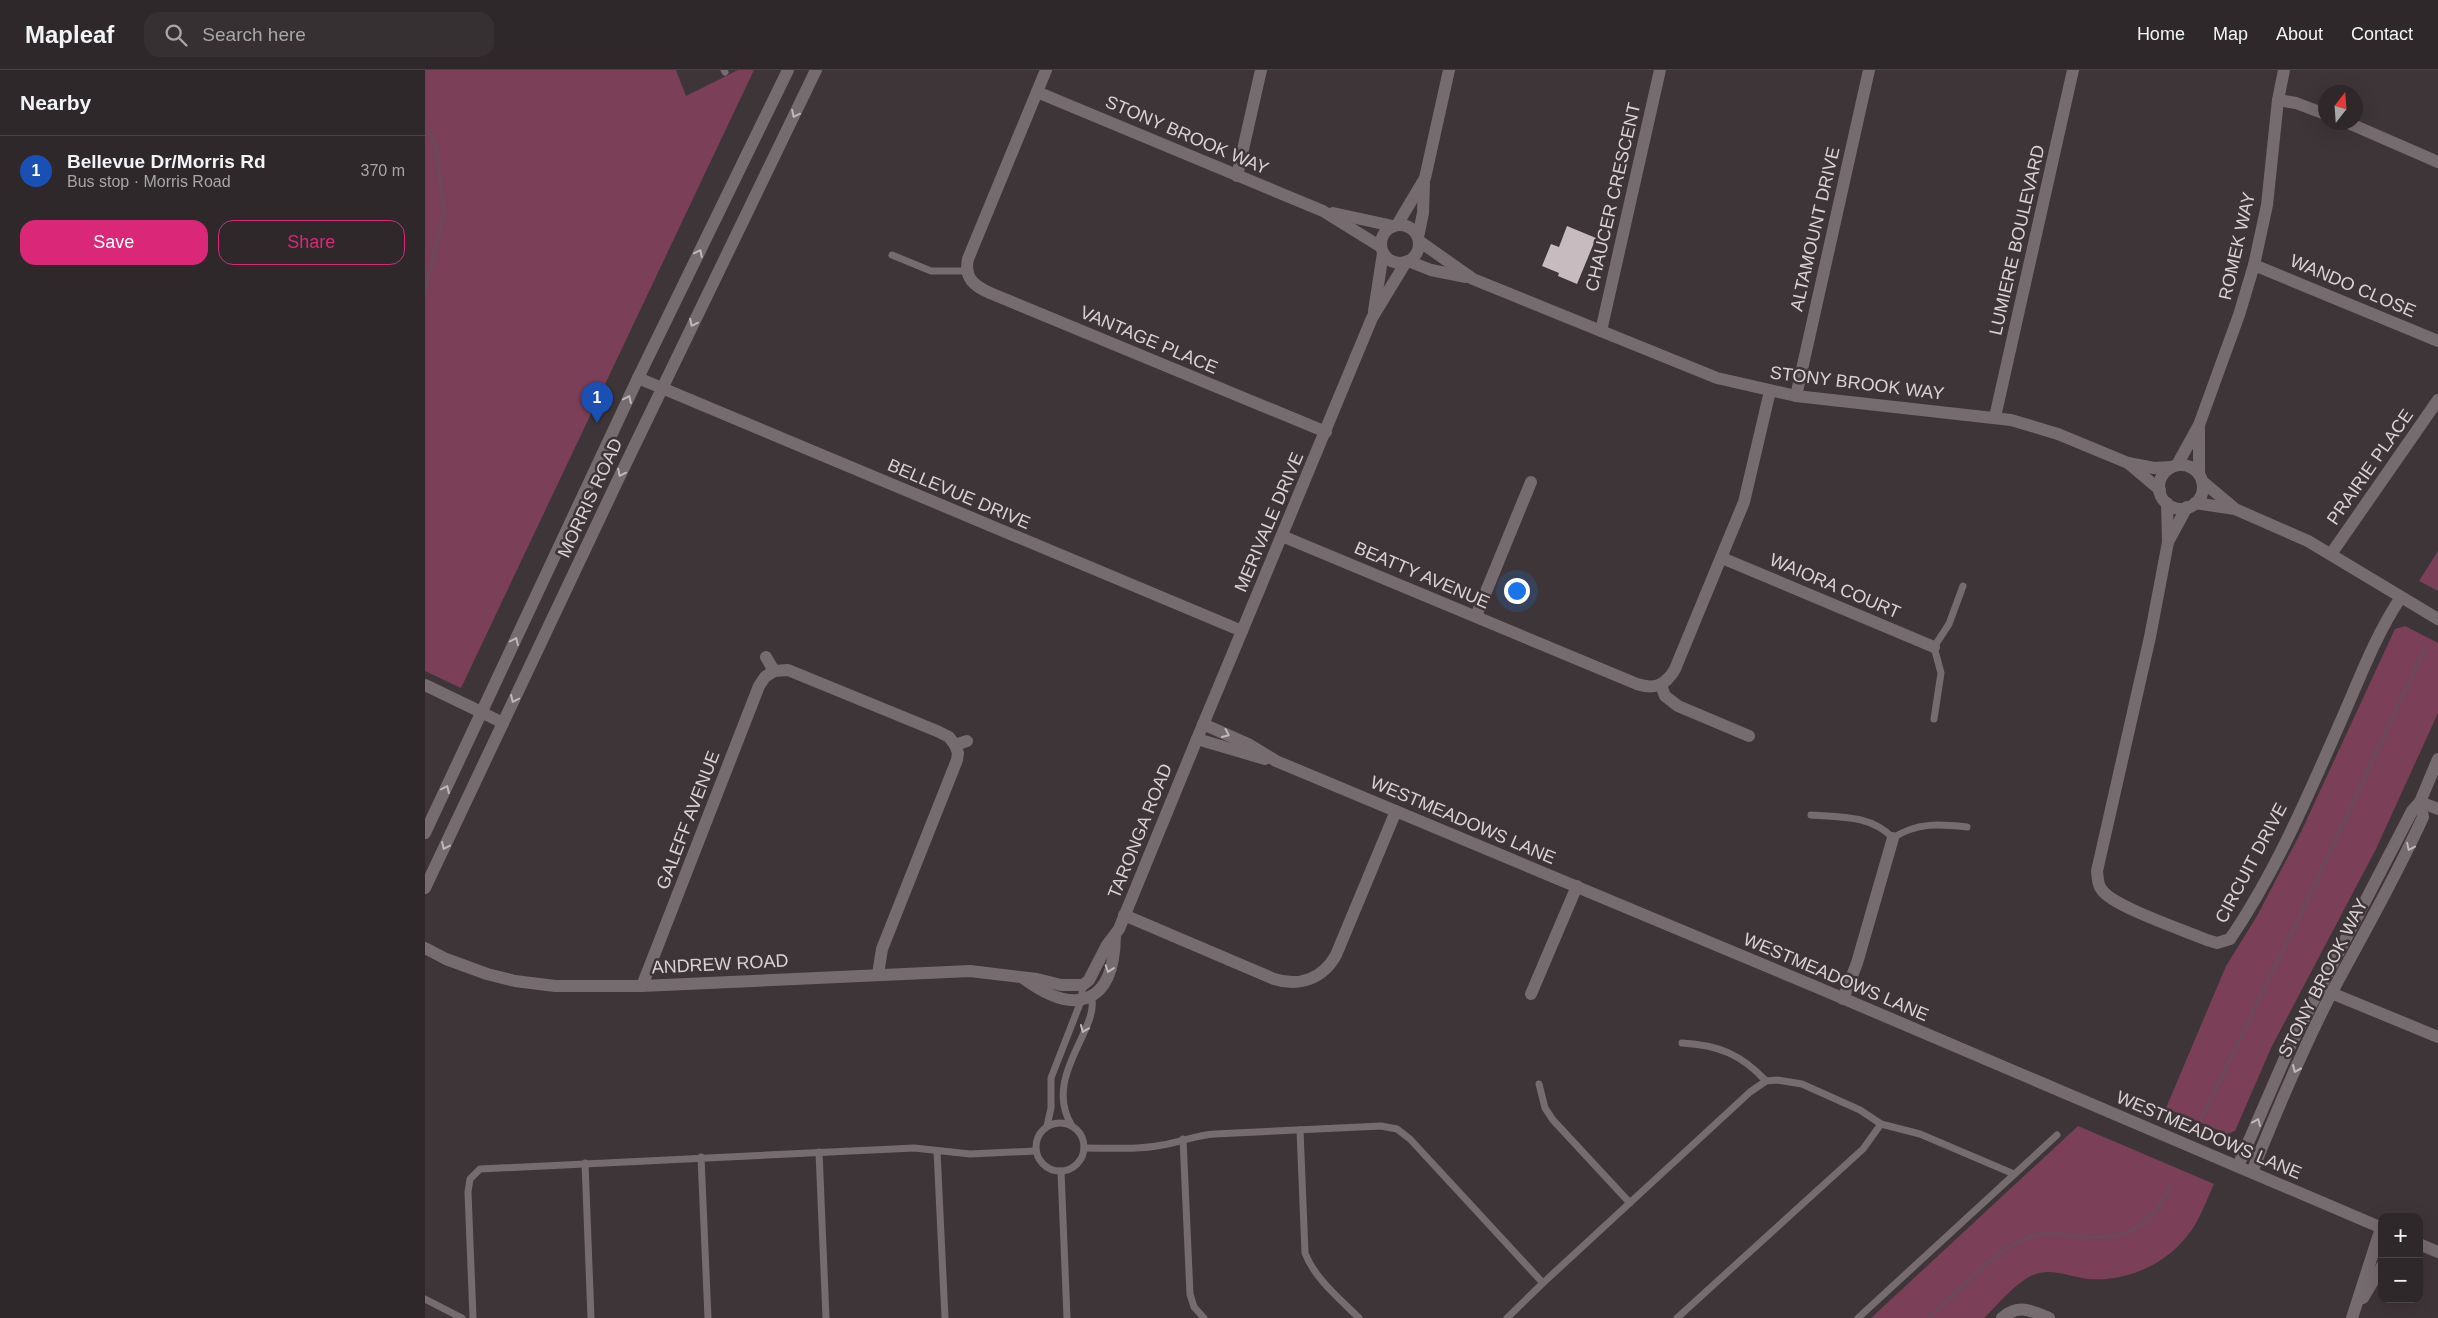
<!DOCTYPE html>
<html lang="en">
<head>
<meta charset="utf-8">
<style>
  :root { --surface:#2e282a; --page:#363032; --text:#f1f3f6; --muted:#a7a6a8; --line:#494447; --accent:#db2777 }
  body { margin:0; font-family:Arial,sans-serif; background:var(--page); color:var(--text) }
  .controls { position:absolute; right:15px; bottom:15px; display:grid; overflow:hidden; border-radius:10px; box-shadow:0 5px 20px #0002 }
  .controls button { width:45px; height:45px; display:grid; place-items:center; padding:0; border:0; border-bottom:1px solid var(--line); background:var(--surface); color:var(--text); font:25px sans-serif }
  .compass { position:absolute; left:1893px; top:15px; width:45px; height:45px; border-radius:50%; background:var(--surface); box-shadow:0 5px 20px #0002; rotate:17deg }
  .you { position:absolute; left:1091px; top:520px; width:18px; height:18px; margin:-12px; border:4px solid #fff; border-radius:50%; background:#1a73e8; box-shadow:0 0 0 8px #1a73e833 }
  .badge { display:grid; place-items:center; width:32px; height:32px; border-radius:50%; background:var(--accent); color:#fff; font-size:16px; font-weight:700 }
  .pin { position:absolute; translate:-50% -41px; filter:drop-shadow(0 1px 2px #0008) }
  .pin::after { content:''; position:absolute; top:26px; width:18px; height:15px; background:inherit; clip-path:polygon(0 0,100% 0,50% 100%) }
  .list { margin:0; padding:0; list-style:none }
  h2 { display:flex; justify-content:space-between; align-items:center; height:65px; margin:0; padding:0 20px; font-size:21px }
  h2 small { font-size:16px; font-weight:400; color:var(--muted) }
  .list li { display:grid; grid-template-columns:32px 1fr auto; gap:15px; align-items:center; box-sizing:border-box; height:70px; padding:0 20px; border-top:1px solid var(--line) }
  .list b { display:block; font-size:19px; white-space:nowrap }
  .list p { margin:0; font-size:16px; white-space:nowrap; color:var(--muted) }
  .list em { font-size:16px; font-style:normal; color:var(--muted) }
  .actions { display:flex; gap:10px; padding:15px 20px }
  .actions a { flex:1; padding:11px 0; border:1px solid var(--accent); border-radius:15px; text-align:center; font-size:18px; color:var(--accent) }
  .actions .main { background:var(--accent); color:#fff }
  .icon { flex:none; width:28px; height:28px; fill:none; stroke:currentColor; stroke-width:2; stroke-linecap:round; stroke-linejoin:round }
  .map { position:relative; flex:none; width:2013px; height:1248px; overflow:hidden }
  header { display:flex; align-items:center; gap:30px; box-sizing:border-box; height:70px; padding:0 25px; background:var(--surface); border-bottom:1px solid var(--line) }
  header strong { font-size:24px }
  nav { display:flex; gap:28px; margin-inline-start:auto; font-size:18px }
  .search { width:350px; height:45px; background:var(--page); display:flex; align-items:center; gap:12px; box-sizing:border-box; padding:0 18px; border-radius:15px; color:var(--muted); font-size:19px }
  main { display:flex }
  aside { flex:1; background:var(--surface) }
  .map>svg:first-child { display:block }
  .green { fill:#7b3f58 }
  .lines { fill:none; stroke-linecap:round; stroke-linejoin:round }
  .stream { stroke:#6f465a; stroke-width:5 }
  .building { fill:#c7bbbf }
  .lane { stroke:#766b6f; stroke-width:7 }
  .street { stroke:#766b6f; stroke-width:12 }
  .secondary { stroke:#766b6f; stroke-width:12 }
  .oneway { stroke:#c0b8bb }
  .labels { text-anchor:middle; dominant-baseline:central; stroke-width:5; stroke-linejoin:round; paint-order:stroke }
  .street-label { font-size:18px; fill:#d8d2d4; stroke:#3e3538 }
</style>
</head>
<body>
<header>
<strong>Mapleaf</strong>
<div class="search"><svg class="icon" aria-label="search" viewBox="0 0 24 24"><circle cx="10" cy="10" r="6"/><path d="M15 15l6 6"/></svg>Search here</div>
<nav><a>Home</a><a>Map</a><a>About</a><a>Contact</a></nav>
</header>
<main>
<aside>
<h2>Nearby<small></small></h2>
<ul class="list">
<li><span class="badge" style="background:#1a4fb4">1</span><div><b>Bellevue Dr/Morris Rd</b><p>Bus stop · Morris Road</p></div><em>370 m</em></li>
</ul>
<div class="actions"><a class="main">Save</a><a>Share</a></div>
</aside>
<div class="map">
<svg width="2013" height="1248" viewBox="0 0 2013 1248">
  <rect width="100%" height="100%" fill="#3e3538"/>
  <!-- green -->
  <g class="green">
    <polygon points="0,0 251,0 261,26 313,0 329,0 36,618 0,601"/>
    <polygon points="2013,481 2013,521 1994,511"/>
    <polygon points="1980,556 2013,573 2013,643 1951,779 1846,978 1810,1061 1802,1064 1741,1038 1801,896 1832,846 1876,762 1970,559"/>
    <path d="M1653,1056L1789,1114C1781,1131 1775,1150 1763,1165C1740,1195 1701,1212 1663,1209C1646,1207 1628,1198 1611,1204C1591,1211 1574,1234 1559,1248H1446Z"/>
  </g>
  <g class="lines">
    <!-- stream -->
    <g class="stream">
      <polyline points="0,56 11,75 19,144 0,222"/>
      <polyline points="1773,1055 1882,831 2001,576"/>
      <path d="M1504,1248C1530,1224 1569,1181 1601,1168C1616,1162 1633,1164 1650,1166C1698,1172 1723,1160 1745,1117"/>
    </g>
  </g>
  <!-- building -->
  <polygon class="building" points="1142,156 1171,168 1152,214 1133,206 1134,203 1117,196 1126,174 1134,177"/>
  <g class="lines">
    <!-- lane -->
    <g class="lane">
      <polyline points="299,0 300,2"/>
      <polyline points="467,185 506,201 542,201"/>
      <polyline points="1509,649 1516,603 1509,577 1524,554 1538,516"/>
      <path d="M1386,745C1416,747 1446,745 1468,768C1492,752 1515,754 1542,757"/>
      <path d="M1257,973C1293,975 1316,984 1341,1011"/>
      <polyline points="1114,1014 1120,1038 1128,1050 1205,1133"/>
      <circle cx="635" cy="1077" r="24"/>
      <polyline points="1456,1054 1495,1064 1589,1104"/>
      <polyline points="622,1056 626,1038 626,1008 656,931 658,915"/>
      <path d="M647,1056C616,1006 677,958 666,925"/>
      <path d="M875,1060L880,1183C890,1209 915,1229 934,1248"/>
      <polyline points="758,1069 765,1224 769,1237 779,1248"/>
      <path d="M659,1078C685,1078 712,1080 737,1075C755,1072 772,1065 790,1064L956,1056L972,1059L985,1069L1118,1213L1082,1248"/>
      <polyline points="512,1081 520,1248"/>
      <polyline points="394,1082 401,1248"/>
      <polyline points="276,1087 283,1248"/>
      <polyline points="160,1093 166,1248"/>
      <polyline points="636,1101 642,1248"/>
      <polyline points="1118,1213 1325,1022 1341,1011 1352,1010 1377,1014 1435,1040 1456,1054 1438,1079 1252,1248"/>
      <polyline points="0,1229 37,1248"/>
      <polyline points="48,1248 43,1122 45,1109 55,1099 489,1078 545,1084 611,1081"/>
      <polyline points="1433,1248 1632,1065"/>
    </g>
    <!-- street -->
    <g class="street">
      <path d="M621,0L543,189C539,208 549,216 565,223L901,362"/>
      <polyline points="612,22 898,141 956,177"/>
      <polyline points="1853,30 1871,33 1900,44"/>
      <polyline points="1921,52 2013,92"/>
      <polyline points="812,106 836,0"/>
      <polyline points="908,143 968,156"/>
      <polyline points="972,155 1000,108 1024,0"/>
      <circle cx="975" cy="174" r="19"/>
      <polyline points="993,167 998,143 999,113"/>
      <polyline points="994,171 1048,209 1292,308 1371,326 1586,350 1633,364 1703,393 1729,398 1746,397"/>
      <polyline points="983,191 1006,200 1041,207"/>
      <polyline points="1829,195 2013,271"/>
      <polyline points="949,241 958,183"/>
      <polyline points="1176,261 1235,0"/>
      <polyline points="1371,326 1444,0"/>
      <polyline points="1570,347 1648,0"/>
      <polyline points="1774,357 1774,404"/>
      <polyline points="1703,393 1735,420"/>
      <polyline points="1752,395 1774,355 1814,245 1829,195 1842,135 1853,30 1859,0"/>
      <circle cx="1756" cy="417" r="22"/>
      <polyline points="1777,411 1808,437"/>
      <path d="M1742,433L1743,472L1725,567L1672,801C1673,808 1672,814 1677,820C1687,836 1761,861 1782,870L1792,873L1805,869C1850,803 1883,726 1915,653C1934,610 1950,566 1976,527"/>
      <polyline points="1770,433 1810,439 1883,471 2013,549"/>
      <path d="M857,466L1212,614C1230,620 1241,615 1250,599L1319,432L1345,321"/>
      <polyline points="1743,472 1762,437"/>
      <polyline points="1906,484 2013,330"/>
      <polyline points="1297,488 1509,577"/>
      <polyline points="1051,546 1106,412"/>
      <polyline points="817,561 947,248 981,192"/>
      <polyline points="341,587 349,601 363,600 512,661 524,667 530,675 542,671"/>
      <polyline points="0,615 56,642"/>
      <polyline points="1236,615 1240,626 1253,636 1324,666"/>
      <polyline points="1995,732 2013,739"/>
      <path d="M699,845L849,909C874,917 898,909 911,885L971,741"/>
      <polyline points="0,878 21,889 62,904 90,911 130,916 217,916 545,901 612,909 636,915 658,915 664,910 682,875 694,859 772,669"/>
      <polyline points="453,904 457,879 532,690 533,683 530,675"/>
      <path d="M598,908C650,947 689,935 690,866"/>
      <polyline points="217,916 334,616 340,607 349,601"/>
      <polyline points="1899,920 2013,967"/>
      <polyline points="1106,924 1152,816"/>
      <polyline points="1418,929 1432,893 1468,768"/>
      <polyline points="1813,1096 1866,974 1987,741 1995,732 2013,689"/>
      <path d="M1827,1102C1851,1042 1877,980 1907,922C1938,864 1971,807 1998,747L1995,732"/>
      <polyline points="1938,1228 1957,1196"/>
      <path d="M1577,1248C1593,1234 1606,1240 1624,1248"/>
      <polyline points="1927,1248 1956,1158"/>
    </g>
    <!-- secondary -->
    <g class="secondary">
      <polyline points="213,308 817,561 772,669 840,689"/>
      <polyline points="56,642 78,653"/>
      <polyline points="778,654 823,674 851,691 1389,916 1957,1158"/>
      <polyline points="0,763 213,308 363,0"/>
      <polyline points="0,818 190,416 391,0"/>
      <polyline points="1994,1174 2013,1182"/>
    </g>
  </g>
  <!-- one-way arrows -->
  <defs><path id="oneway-chevron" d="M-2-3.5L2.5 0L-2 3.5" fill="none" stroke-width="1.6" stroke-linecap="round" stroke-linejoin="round" transform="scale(1.25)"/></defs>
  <g class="oneway">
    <use href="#oneway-chevron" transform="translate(370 44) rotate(116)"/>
    <use href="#oneway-chevron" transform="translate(274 183) rotate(-64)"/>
    <use href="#oneway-chevron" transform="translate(268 253) rotate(116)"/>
    <use href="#oneway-chevron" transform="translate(203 329) rotate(-65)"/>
    <use href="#oneway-chevron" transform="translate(196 403) rotate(116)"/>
    <use href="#oneway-chevron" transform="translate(90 571) rotate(-65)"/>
    <use href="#oneway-chevron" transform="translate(89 629) rotate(115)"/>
    <use href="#oneway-chevron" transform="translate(801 664) rotate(24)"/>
    <use href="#oneway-chevron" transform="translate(21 719) rotate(-65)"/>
    <use href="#oneway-chevron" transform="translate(20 776) rotate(115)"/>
    <use href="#oneway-chevron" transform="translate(1985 777) rotate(115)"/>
    <use href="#oneway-chevron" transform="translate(684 899) rotate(109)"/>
    <use href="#oneway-chevron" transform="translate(659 959) rotate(113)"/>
    <use href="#oneway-chevron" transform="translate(1871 999) rotate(114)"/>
    <use href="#oneway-chevron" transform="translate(1832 1052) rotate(-67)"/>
  </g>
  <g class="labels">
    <!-- street labels -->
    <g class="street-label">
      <text transform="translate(762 65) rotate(23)">STONY BROOK WAY</text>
      <text transform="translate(1188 127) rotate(-77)">CHAUCER CRESCENT</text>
      <text transform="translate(1390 159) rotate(-77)">ALTAMOUNT DRIVE</text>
      <text transform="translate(1592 170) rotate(-77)">LUMIERE BOULEVARD</text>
      <text transform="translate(1812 176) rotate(-77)">ROMEK WAY</text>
      <text transform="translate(1928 216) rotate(23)">WANDO CLOSE</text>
      <text transform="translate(724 270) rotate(23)">VANTAGE PLACE</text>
      <text transform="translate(1432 313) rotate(7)">STONY BROOK WAY</text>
      <text transform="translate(1945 397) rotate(-55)">PRAIRIE PLACE</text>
      <text transform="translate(534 424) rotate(23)">BELLEVUE DRIVE</text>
      <text transform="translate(165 428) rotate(-65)">MORRIS ROAD</text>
      <text transform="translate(844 452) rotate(-67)">MERIVALE DRIVE</text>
      <text transform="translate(997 505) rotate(23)">BEATTY AVENUE</text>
      <text transform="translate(1410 516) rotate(23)">WAIORA COURT</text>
      <text transform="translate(263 750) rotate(-69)">GALEFF AVENUE</text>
      <text transform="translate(1038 750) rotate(23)">WESTMEADOWS LANE</text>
      <text transform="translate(715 761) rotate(-68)">TARONGA ROAD</text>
      <text transform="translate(1826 793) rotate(-62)">CIRCUIT DRIVE</text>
      <text transform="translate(295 894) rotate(-3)">ANDREW ROAD</text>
      <text transform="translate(1411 907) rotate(23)">WESTMEADOWS LANE</text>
      <text transform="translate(1898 908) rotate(-63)">STONY BROOK WAY</text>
      <text transform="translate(1784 1065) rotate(23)">WESTMEADOWS LANE</text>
    </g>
  </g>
</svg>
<div class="controls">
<button>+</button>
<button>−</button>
</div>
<svg class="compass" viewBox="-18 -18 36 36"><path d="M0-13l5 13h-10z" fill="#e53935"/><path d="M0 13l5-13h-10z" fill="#a7a6a8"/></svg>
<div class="you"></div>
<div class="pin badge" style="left:172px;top:353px;background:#1a4fb4">1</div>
</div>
</main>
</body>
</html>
